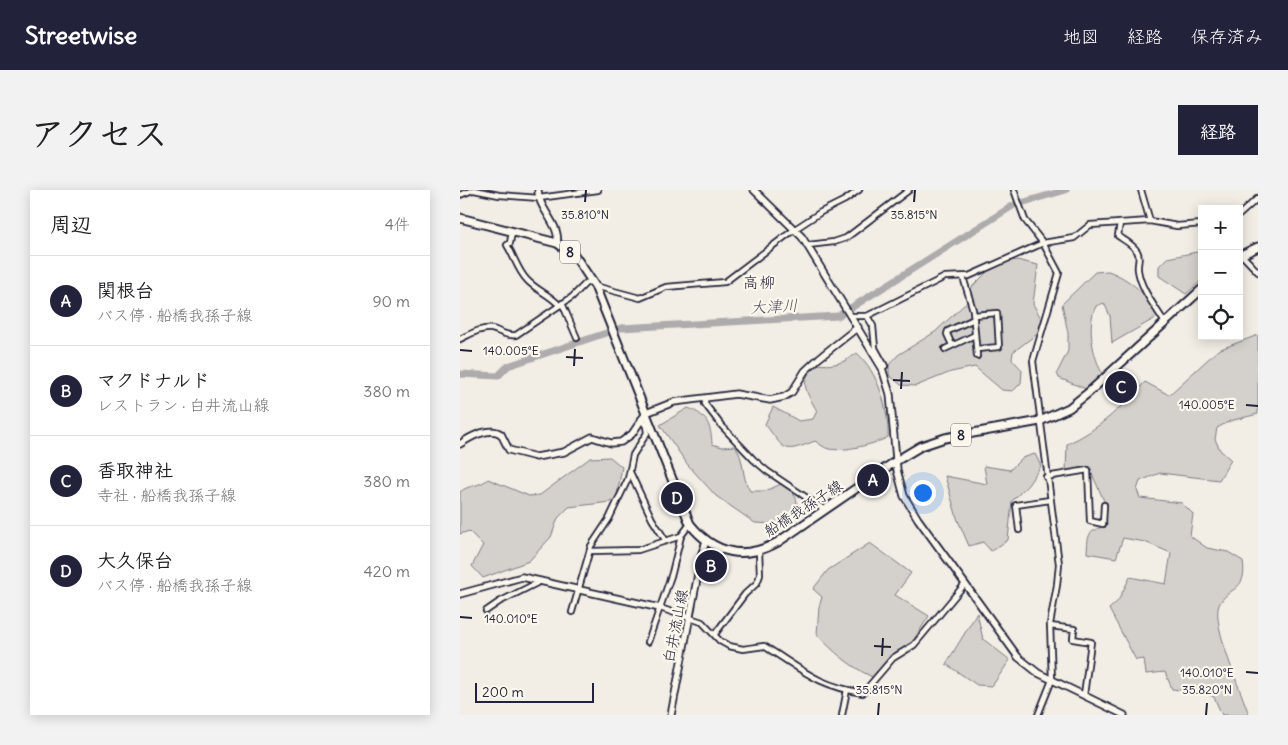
<!DOCTYPE html>
<html lang="ja">
<head>
<meta charset="utf-8">
<style>
  :root { --surface:#fff; --page:#f2f2f2; --text:#202124; --muted:#757577; --line:#e0e0e0; --accent:#22223b }
  body { margin:0; font-family:Delius,"Klee One",sans-serif; background:var(--page); color:var(--text) }
  .controls { position:absolute; right:15px; top:15px; display:grid; overflow:hidden; border-radius:0px; box-shadow:0 2px 12px #0003 }
  .controls button { width:45px; height:45px; display:grid; place-items:center; padding:0; border:0; border-bottom:1px solid var(--line); background:var(--surface); color:var(--text); font:25px sans-serif }
  .scale { position:absolute; left:15px; bottom:12px; width:119px; box-sizing:border-box; padding-left:5px; border:2px solid #22223b; border-top:0; font-size:14px; line-height:18px; white-space:nowrap; color:#22223b; -webkit-text-stroke:4px #fbf7ec; paint-order:stroke }
  .you { position:absolute; left:462px; top:302px; width:18px; height:18px; margin:-12px; border:4px solid #fff; border-radius:50%; background:#1a73e8; box-shadow:0 0 0 8px #1a73e833 }
  .badge { display:grid; place-items:center; width:32px; height:32px; border-radius:50%; background:var(--accent); color:#fff; font-size:16px; font-weight:700 }
  .pin { position:absolute; translate:-50% -50%; border:2px solid #fff; box-shadow:0 1px 5px #0006 }
  .list { margin:0; padding:0; list-style:none }
  h2 { display:flex; justify-content:space-between; align-items:center; height:65px; margin:0; padding:0 20px; font-size:21px }
  h2 small { font-size:16px; font-weight:400; color:var(--muted) }
  .list li { display:grid; grid-template-columns:32px 1fr auto; gap:15px; align-items:center; box-sizing:border-box; height:90px; padding:0 20px; border-top:1px solid var(--line) }
  .list b { display:block; font-size:19px; white-space:nowrap }
  .list p { margin:0; font-size:16px; white-space:nowrap; color:var(--muted) }
  .list em { font-size:16px; font-style:normal; color:var(--muted) }
  .icon { flex:none; width:28px; height:28px; fill:none; stroke:currentColor; stroke-width:2; stroke-linecap:round; stroke-linejoin:round }
  .map { position:relative; flex:none; width:798px; height:525px; overflow:hidden; border-radius:0px }
  header { display:flex; align-items:center; gap:30px; box-sizing:border-box; height:70px; padding:0 25px; background:var(--accent); color:#fff }
  header strong { font-size:24px }
  nav { display:flex; gap:28px; margin-inline-start:auto; font-size:18px }
  .intro { display:flex; align-items:center; justify-content:space-between; box-sizing:border-box; height:120px; padding:0 30px }
  h1 { margin:0; font-size:35px }
  .button { padding:12px 22px; border-radius:0px; background:var(--accent); color:#fff; font-size:18px; font-weight:700 }
  main { display:flex; gap:30px; padding:0 30px }
  aside { flex:1; background:var(--surface); border-radius:0px; box-shadow:0 2px 12px #0003 }
  .map>svg:first-child { display:block }
  .green { fill:#d4d1cc; stroke:#7b7a84 }
  .lines { fill:none; stroke-linecap:round; stroke-linejoin:round }
  .river { stroke:#aeabad; stroke-width:7 }
  .street-casing { stroke:#22223b; stroke-width:8 }
  .secondary-casing { stroke:#22223b; stroke-width:9 }
  .primary-casing { stroke:#22223b; stroke-width:11 }
  .street { stroke:#fbf7ec; stroke-width:4.5 }
  .secondary { stroke:#fbf7ec; stroke-width:5.5 }
  .primary { stroke:#fbf7ec; stroke-width:7 }
  .ticks { fill:none; stroke:#22223b; stroke-width:2 }
  .labels { text-anchor:middle; dominant-baseline:central; stroke-width:4.5; stroke-linejoin:round; paint-order:stroke }
  .shield { fill:#fbf7ec; stroke:#636270; stroke-width:1 }
  .shield-label { font-size:14px; font-weight:bold; fill:#22223b }
  .street-label { font-size:15px; fill:#22223b; stroke:#fbf7ec }
  .neighbourhood-label { font-size:16px; fill:#22223b; stroke:#fbf7ec }
  .water-label { font-size:16px; font-style:italic; fill:#535263; stroke:#fbf7ec }
  .ticks-label { font-size:12px; text-anchor:middle; fill:#22223b; stroke:#fbf7ec; stroke-width:4.5; stroke-linejoin:round; paint-order:stroke }
</style>
</head>
<body>
<header>
<strong>Streetwise</strong>
<nav><a>地図</a><a>経路</a><a>保存済み</a></nav>
</header>
<div class="intro"><h1>アクセス</h1><a class="button">経路</a></div>
<main>
<aside>
<h2>周辺<small>4件</small></h2>
<ul class="list">
<li><span class="badge">A</span><div><b>関根台</b><p>バス停 · 船橋我孫子線</p></div><em>90 m</em></li>
<li><span class="badge">B</span><div><b>マクドナルド</b><p>レストラン · 白井流山線</p></div><em>380 m</em></li>
<li><span class="badge">C</span><div><b>香取神社</b><p>寺社 · 船橋我孫子線</p></div><em>380 m</em></li>
<li><span class="badge">D</span><div><b>大久保台</b><p>バス停 · 船橋我孫子線</p></div><em>420 m</em></li>
</ul>
</aside>
<div class="map">
<svg width="798" height="525" viewBox="0 0 798 525">
  <rect width="100%" height="100%" fill="#f2eee5"/>
  <filter id="ink" filterUnits="userSpaceOnUse"><feTurbulence type="fractalNoise" baseFrequency=".02" numOctaves="2"/><feDisplacementMap in="SourceGraphic" scale="10" xChannelSelector="R" yChannelSelector="G"/><feConvolveMatrix kernelMatrix="1 2 1 2 8 2 1 2 1" color-interpolation-filters="sRGB"/></filter>
  <g filter="url(#ink)">
    <!-- green -->
    <g class="green">
      <polygon points="742,61 742,90 726,104 699,86 699,76 707,68"/>
      <polygon points="557,70 578,75 573,114 582,130 577,144 553,162 552,169 562,180 561,193 553,201 542,200 515,177 491,182 456,196 441,195 429,185 429,175 438,165 475,142 506,113 512,97 532,77 544,72"/>
      <path d="M648,81C669,88 689,106 699,126L652,153L650,126L644,113L636,116C626,135 633,167 643,185L626,199L599,188L597,183L608,161V143L602,114L635,82Z"/>
      <path d="M798,145V224L770,231L757,238L755,249L760,260L771,270L759,290L700,283L680,291L677,300L680,308L722,313L733,324L730,346L747,358L768,362L783,371C788,402 768,396 759,415C751,434 782,503 789,525H762L754,507L744,503L712,499L705,482L686,484L684,469L676,470L649,419L658,411L670,387L706,394L711,363L685,352L663,348L656,368L627,363C628,342 628,342 647,335L645,313L632,284L606,282L607,254C639,240 661,217 685,192L709,205L758,160Z"/>
      <path d="M397,163C418,182 429,219 428,247C417,254 382,262 369,259C364,258 360,254 355,251C322,264 326,261 305,234L313,217L339,231L353,229L357,221C346,201 338,193 356,174C373,176 383,174 397,163Z"/>
      <path d="M228,218C247,225 251,235 252,254L262,257L275,256C285,269 281,287 290,301H305L326,292L336,308L338,319L331,332L315,334L295,333L256,306L228,275L200,235Z"/>
      <polygon points="575,264 581,276 568,295 552,311 548,350 531,361 523,352 509,356 497,328 485,286 527,294 524,276 550,280 562,268"/>
      <path d="M150,267L162,277L157,305L150,312L109,317L98,328L91,347L69,371L23,388L12,376L23,355L9,341L0,344V302C9,294 20,297 28,289L69,306L80,305L130,268Z"/>
      <path d="M410,353L451,383L435,405L469,426L451,454L430,467L412,487C390,476 373,462 357,444L359,417L362,407L353,399L368,380Z"/>
      <polygon points="517,423 523,449 550,470 532,496 517,495 486,474"/>
    </g>
    <g class="lines">
      <!-- river -->
      <polyline class="river" points="0,184 38,186 48,176 161,138 378,126 554,15 606,0"/>
      <defs>
        <g id="street">
          <polyline points="14,0 39,5 79,8 138,0"/>
          <polyline points="554,0 565,30 583,53 599,83 573,171 599,374 597,395 590,434 592,490 578,525"/>
          <polyline points="681,0 690,31"/>
          <polyline points="0,5 13,0"/>
          <polyline points="779,25 798,8"/>
          <path d="M660,33L658,46C664,50 672,54 677,61C681,67 677,73 678,80C681,100 695,116 705,133"/>
          <path d="M52,42L50,53L47,55C54,66 58,81 67,90C76,100 89,104 99,115"/>
          <polyline points="348,55 374,52 386,48 449,0"/>
          <polyline points="781,64 798,82"/>
          <polyline points="503,87 513,120 517,166"/>
          <polyline points="135,96 180,108 206,97 265,92 335,39 361,22 385,10 399,0"/>
          <polyline points="102,113 117,148"/>
          <polyline points="514,125 537,123 539,157 517,159"/>
          <polyline points="390,126 407,126 485,87 509,86 583,53 614,48 630,35 690,31 717,36 742,34"/>
          <polyline points="407,126 413,136 415,158 425,176 422,178"/>
          <path d="M0,149C9,145 21,137 32,139C40,141 47,147 56,145L112,107L126,93L133,91"/>
          <polyline points="492,155 487,144 488,141 514,129"/>
          <polyline points="485,159 515,145"/>
          <polyline points="245,209 245,214 261,235 294,270 307,281 365,320"/>
          <polyline points="170,282 192,329 206,351"/>
          <polyline points="586,287 628,280 630,331 643,334 644,315"/>
          <polyline points="559,340 556,315 590,310"/>
          <polyline points="130,361 178,360 221,346"/>
          <path d="M200,418L242,432L260,451L269,456L283,459L304,456C343,480 356,495 403,503L433,468L454,455L505,394"/>
          <polyline points="26,421 39,412 81,391"/>
          <polyline points="112,422 131,356 149,329 168,289 173,265 187,243 186,236 181,229"/>
          <polyline points="590,436 614,439 613,449 631,452 624,505"/>
          <polyline points="255,444 285,404 297,393 300,385 299,361"/>
          <polyline points="188,452 212,383 221,346 230,334"/>
          <polyline points="382,525 387,500"/>
        </g>
        <g id="secondary">
          <path d="M78,0C78,19 101,35 97,53"/>
          <polyline points="294,0 342,47 422,178 430,204 437,280 444,306 458,329 558,467 578,483 664,525"/>
          <path d="M0,254C10,247 30,236 41,244L49,260L76,267L104,262L132,247L151,253L161,252L172,244L186,223L214,212L276,204L310,210L324,207L332,202L345,181L359,168L398,137"/>
          <polyline points="0,404 62,387 200,418"/>
          <polyline points="211,525 242,363 246,351"/>
        </g>
        <g id="primary">
          <path d="M0,28L97,53L115,66L135,96L230,334C254,364 284,371 318,352L436,271L461,256L485,248L580,231L609,218L628,203L742,99"/>
          <polyline points="779,66 798,57"/>
        </g>
      </defs>
      <!-- street casing -->
      <use href="#street" class="street-casing"/>
      <!-- secondary casing -->
      <use href="#secondary" class="secondary-casing"/>
      <!-- primary casing -->
      <use href="#primary" class="primary-casing"/>
      <!-- street -->
      <use href="#street" class="street"/>
      <!-- secondary -->
      <use href="#secondary" class="secondary"/>
      <!-- primary -->
      <use href="#primary" class="primary"/>
    </g>
  </g>
  <!-- ticks -->
  <path class="ticks" d="M125,12L126,0M454,12L455,0M0,160L12,161M106,167L123,168M114,176L115,159M433,190L450,191M441,199L442,182M786,215L798,216M0,427L12,428M414,456L431,457M422,466L423,448M786,482L798,483M418,525L419,513M746,525L747,513"/>
  <g class="labels">
    <!-- shield labels -->
    <g class="shield">
      <rect x="100" y="50.5" width="20" height="23" rx="4"/>
      <rect x="491" y="233.5" width="20" height="23" rx="4"/>
    </g>
    <g class="shield-label">
      <text x="110" y="62">8</text>
      <text x="501" y="245">8</text>
    </g>
    <!-- street labels -->
    <g class="street-label">
      <text transform="translate(343 318) rotate(-33)">船橋我孫子線</text>
      <text transform="translate(215 436) rotate(-79)">白井流山線</text>
    </g>
    <!-- neighbourhood labels -->
    <g class="neighbourhood-label">
      <text x="299" y="92">高柳</text>
    </g>
    <!-- water labels -->
    <g class="water-label">
      <text transform="translate(314 116) rotate(-3)">大津川</text>
    </g>
  </g>
  <g class="ticks-label">
    <text x="125" y="29">35.810°N</text>
    <text x="454" y="29">35.815°N</text>
    <text x="51" y="165">140.005°E</text>
    <text x="747" y="219">140.005°E</text>
    <text x="51" y="433">140.010°E</text>
    <text x="747" y="487">140.010°E</text>
    <text x="419" y="504">35.815°N</text>
    <text x="747" y="504">35.820°N</text>
  </g>
</svg>
<div class="controls">
<button>+</button>
<button>−</button>
<button><svg class="icon" aria-label="locate" viewBox="0 0 24 24"><circle cx="12" cy="12" r="6"/><path d="M12 2v4M12 18v4M2 12h4M18 12h4"/></svg></button>
</div>
<div class="scale">200 m</div>
<div class="you"></div>
<div class="pin badge" style="left:413px;top:290px">A</div>
<div class="pin badge" style="left:251px;top:376px">B</div>
<div class="pin badge" style="left:661px;top:197px">C</div>
<div class="pin badge" style="left:217px;top:308px">D</div>
</div>
</main>
</body>
</html>
